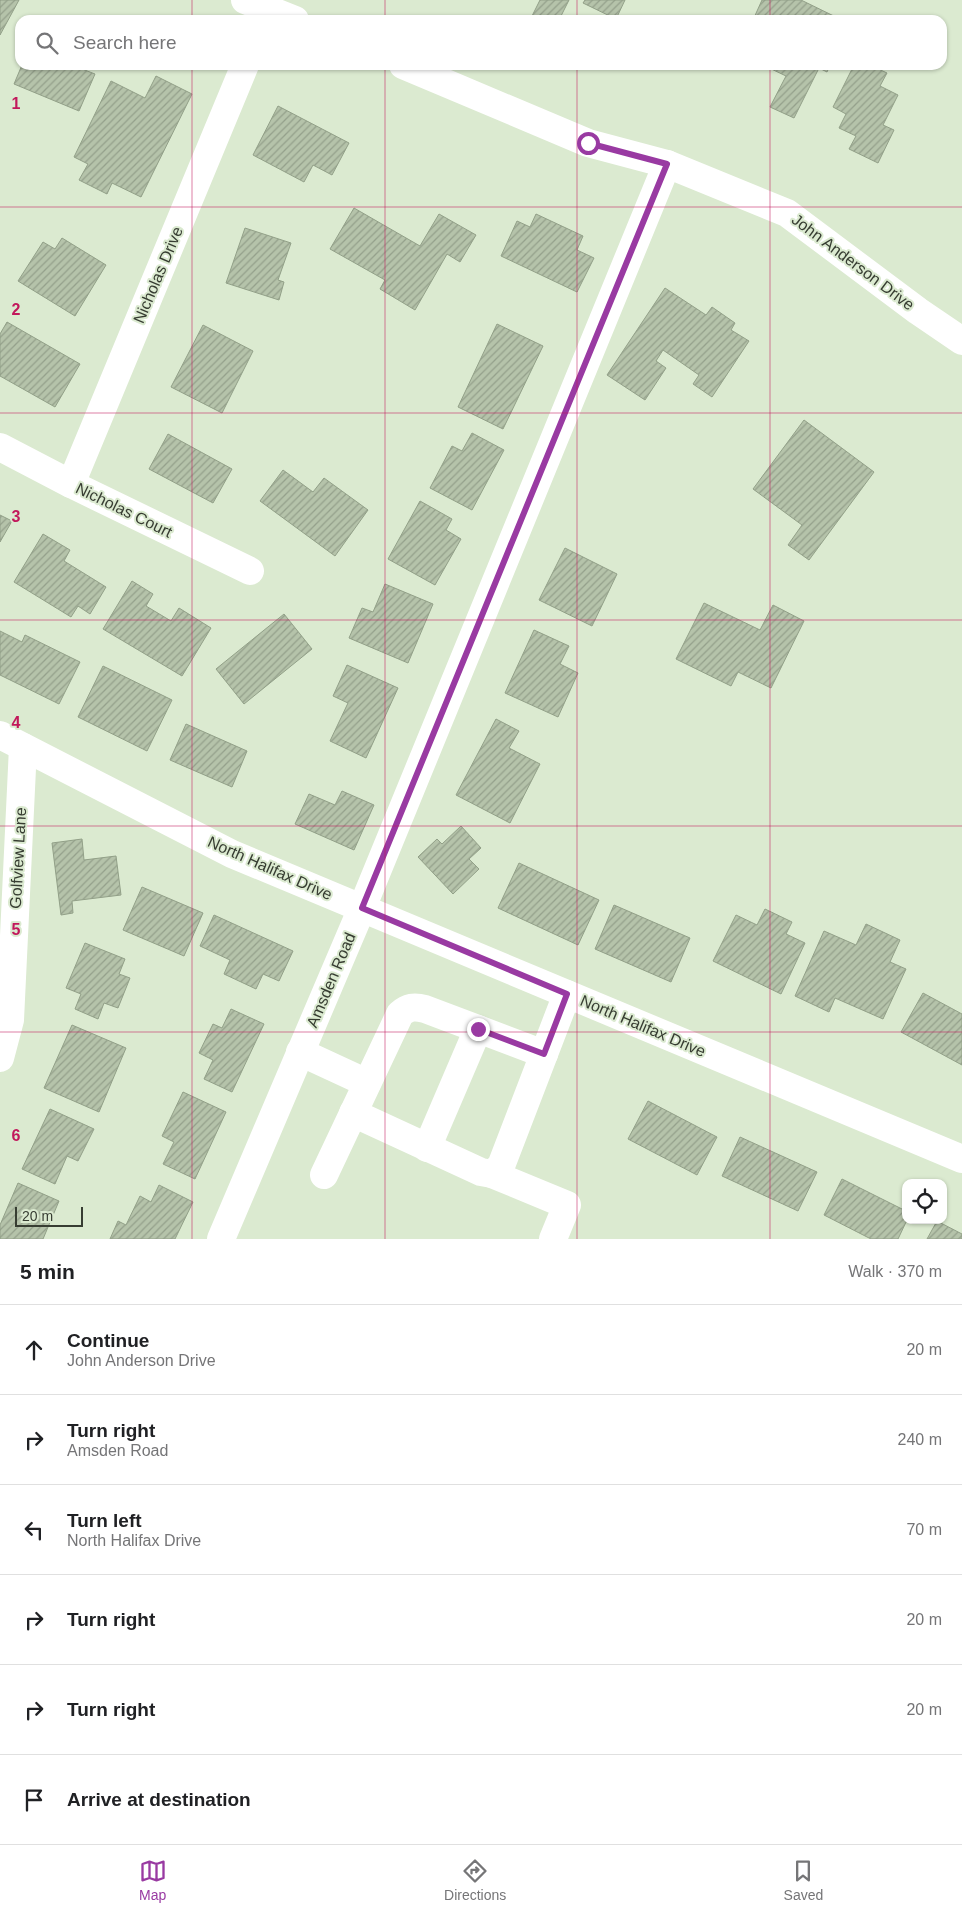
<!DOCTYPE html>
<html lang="en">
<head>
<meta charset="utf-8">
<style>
  :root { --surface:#fff; --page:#f2f2f2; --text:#202124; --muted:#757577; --line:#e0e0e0; --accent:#993aa2 }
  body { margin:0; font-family:Helvetica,sans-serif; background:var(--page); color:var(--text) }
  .controls { position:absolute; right:15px; bottom:15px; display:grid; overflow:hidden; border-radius:10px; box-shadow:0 1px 4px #0004 }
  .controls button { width:45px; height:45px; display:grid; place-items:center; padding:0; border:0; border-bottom:1px solid var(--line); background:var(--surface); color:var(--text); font:25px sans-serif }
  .scale { position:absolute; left:15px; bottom:12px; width:68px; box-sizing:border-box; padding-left:5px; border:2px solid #373d32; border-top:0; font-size:14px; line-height:18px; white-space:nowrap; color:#373d32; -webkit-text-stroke:4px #dbead0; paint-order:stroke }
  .stop { position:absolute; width:15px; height:15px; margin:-11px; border:4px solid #993aa2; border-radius:50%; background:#fff }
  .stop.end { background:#993aa2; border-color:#fff; box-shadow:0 1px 5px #0008 }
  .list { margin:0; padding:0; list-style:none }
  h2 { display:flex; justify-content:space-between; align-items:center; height:65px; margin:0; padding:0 20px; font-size:21px }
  h2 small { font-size:16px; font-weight:400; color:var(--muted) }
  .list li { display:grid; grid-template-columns:32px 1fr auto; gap:15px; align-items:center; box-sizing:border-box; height:90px; padding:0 20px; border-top:1px solid var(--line) }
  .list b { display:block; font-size:19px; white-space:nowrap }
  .list p { margin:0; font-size:16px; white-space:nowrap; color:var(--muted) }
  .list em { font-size:16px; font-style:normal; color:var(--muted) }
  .icon { flex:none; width:28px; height:28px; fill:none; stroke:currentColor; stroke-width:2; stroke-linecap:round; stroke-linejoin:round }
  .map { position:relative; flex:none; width:962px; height:1239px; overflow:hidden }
  .search { position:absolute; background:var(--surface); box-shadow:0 1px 4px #0004; left:15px; right:15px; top:15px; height:55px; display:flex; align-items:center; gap:12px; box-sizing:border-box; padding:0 18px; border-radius:15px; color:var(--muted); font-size:19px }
  .sheet { height:605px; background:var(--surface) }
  nav { display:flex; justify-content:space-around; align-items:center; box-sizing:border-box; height:70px; border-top:1px solid var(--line); background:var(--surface); font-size:14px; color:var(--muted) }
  nav a { display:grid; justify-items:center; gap:2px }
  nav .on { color:var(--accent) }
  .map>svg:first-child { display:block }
  .building { fill:url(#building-hatch); stroke:#92a088 }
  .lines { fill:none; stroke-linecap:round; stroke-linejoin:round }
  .minor { stroke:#fff; stroke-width:28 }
  .route { stroke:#993aa2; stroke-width:6 }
  .grid { fill:none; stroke:#c2185b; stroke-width:1; stroke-opacity:0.55 }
  .labels { text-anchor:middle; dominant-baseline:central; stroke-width:4; stroke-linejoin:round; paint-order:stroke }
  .street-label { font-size:16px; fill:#373d32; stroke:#dbead0 }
  .grid-label { font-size:16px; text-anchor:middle; font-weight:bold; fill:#c2185b; stroke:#dbead0; stroke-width:4; stroke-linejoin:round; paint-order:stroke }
</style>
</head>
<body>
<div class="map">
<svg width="962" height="1239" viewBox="0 0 962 1239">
  <defs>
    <pattern id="building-hatch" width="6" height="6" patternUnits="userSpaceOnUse" patternTransform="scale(1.25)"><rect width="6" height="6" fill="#b5c3aa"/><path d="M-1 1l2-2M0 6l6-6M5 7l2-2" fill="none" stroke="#94a08b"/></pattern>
  </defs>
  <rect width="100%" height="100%" fill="#dbead0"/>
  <!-- building -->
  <g class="building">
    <polygon points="0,0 19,0 0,35"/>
    <polygon points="540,0 569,0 559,20 534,20 531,18"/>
    <polygon points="585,0 625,0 616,19 583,3"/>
    <polygon points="762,0 801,0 842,20 753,20"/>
    <polygon points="22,65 72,65 95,74 79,111 14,84"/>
    <polygon points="763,65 830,65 827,72 819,68 794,118 770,107 786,76"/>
    <polygon points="854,65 870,65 887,73 880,86 898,95 883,125 894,130 878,163 849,149 856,136 839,128 846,114 833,107"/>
    <polygon points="156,76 192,94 141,197 112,183 107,194 79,180 88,164 74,157 111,81 145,98"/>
    <polygon points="278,106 349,143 332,175 313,165 304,182 253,155"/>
    <polygon points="354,208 420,246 439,214 476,235 460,262 447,254 415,310 380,289 385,280 330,249"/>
    <polygon points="536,214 583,236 577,250 594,258 577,292 501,256 517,221 530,227"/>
    <polygon points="245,228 291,243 278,280 284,282 279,300 226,283"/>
    <polygon points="62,238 106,265 75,316 18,281 43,242 55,249"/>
    <polygon points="665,288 706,315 712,307 735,323 731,330 749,341 712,397 693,384 699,375 663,350 656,361 666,368 645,400 607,375"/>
    <polygon points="7,322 80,364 55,407 0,376 0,334"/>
    <polygon points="497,324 543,346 503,429 458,407"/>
    <polygon points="203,325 253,351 222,413 171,387"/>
    <polygon points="804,420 874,472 809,560 788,545 802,525 753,489"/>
    <polygon points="472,433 504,450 472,510 430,488 452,446 462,451"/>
    <polygon points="168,434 232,469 213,503 149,469"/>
    <polygon points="283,470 313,492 324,478 368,510 335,556 260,501"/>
    <polygon points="420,501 452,519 446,530 461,539 435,585 388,559"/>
    <polygon points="0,515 12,521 0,542"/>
    <polygon points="43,534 70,550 64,561 106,587 90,614 78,606 71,617 14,582"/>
    <polygon points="565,548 617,574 592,626 539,600"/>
    <polygon points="132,581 153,594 146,606 171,621 179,608 211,628 182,676 103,629"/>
    <polygon points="385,584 433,604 408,663 349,638 362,608 373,612"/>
    <polygon points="704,603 760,630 773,605 804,621 771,688 738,672 731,686 676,659"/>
    <polygon points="284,614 312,649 244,704 216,669"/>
    <polygon points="534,630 569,646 560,664 578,673 558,717 505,693"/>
    <polygon points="0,631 22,642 25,635 80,662 59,704 0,675"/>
    <polygon points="347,665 398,688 366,758 330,741 348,703 333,696"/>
    <polygon points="103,666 172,700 147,751 78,717"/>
    <polygon points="496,719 519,731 509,748 540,764 510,823 456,795"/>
    <polygon points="186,724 247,751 232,787 170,760"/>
    <polygon points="342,791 374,805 354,850 295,824 309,794 335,805"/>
    <polygon points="461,826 481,848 469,859 479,869 453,894 418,857 437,839 442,844"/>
    <polygon points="82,839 84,860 116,856 121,895 72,901 73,913 61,915 52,843"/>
    <polygon points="519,863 599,900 578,945 498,908"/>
    <polygon points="142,887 203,913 184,956 123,930"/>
    <polygon points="614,905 690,938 671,982 595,949"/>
    <polygon points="765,909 792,922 786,934 805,943 781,994 713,961 736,915 757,925"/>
    <polygon points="214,915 293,951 279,981 263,974 256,989 224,974 230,960 200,946"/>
    <polygon points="866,924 900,940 890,962 906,969 883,1019 835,998 829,1012 795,996 824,931 856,945"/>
    <polygon points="85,943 125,959 119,974 130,978 118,1008 104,1003 98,1019 75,1009 81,994 66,988"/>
    <polygon points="923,993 962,1014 962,1065 901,1032"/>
    <polygon points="231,1009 264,1024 232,1092 204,1079 213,1060 199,1053 213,1024 222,1028"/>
    <polygon points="72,1025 126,1048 99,1112 44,1088"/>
    <polygon points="183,1092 226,1112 195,1179 163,1164 174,1142 162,1136"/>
    <polygon points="648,1101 717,1137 697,1175 628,1139"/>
    <polygon points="50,1109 94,1129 78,1161 67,1156 55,1184 22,1169"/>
    <polygon points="740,1137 817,1172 798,1211 722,1176"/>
    <polygon points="842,1179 906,1211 907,1220 898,1239 871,1239 824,1215"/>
    <polygon points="18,1183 59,1201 43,1239 0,1239 0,1225"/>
    <polygon points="159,1185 193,1202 175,1239 110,1239 118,1221 126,1225 140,1196 151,1202"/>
    <polygon points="937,1221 962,1234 962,1239 927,1239"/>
  </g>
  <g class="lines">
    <!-- minor -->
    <g class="minor">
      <polyline points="245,0 295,20"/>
      <polyline points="403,65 588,143 667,164 787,213 918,311 962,341"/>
      <polyline points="0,447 71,484 250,571"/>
      <polyline points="71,484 245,65"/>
      <polyline points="0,735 232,854 962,1159"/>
      <polyline points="300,1052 367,1083"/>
      <polyline points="0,1058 10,1020 23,747"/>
      <polyline points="353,1113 481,1172 492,1174 501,1166 544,1054"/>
      <polyline points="427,1148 478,1029"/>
      <polyline points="492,1174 567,1205 553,1239"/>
      <path d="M324,1175L400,1014C408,1007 414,1006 425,1009L544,1054L567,994"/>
      <polyline points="221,1239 362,908 667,164"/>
    </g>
  </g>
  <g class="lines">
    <!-- route -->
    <polyline class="route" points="478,1029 544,1054 567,994 362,908 667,164 588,143"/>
  </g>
  <!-- grid -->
  <path class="grid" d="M192,0V20M385,0V20M577,0V20M770,0V20M192,65V1239M385,65V1239M577,65V1239M770,65V1239M0,207H962M0,413H962M0,620H962M0,826H962M0,1032H962"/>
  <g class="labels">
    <!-- street labels -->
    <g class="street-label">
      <text transform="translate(853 262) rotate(37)">John Anderson Drive</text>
      <text transform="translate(158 275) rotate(-67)">Nicholas Drive</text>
      <text transform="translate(124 510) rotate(26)">Nicholas Court</text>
      <text transform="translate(18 858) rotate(-87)">Golfview Lane</text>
      <text transform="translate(270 868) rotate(24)">North Halifax Drive</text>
      <text transform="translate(331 980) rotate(-67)">Amsden Road</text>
      <text transform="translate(643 1026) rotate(23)">North Halifax Drive</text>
    </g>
  </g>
  <g class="grid-label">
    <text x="16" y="109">1</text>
    <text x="16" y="315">2</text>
    <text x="16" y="522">3</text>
    <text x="16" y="728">4</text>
    <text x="16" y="935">5</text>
    <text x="16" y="1141">6</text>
  </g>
</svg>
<div class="controls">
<button><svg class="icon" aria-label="locate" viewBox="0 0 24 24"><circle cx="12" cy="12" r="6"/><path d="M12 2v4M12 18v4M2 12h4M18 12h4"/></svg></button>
</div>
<div class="scale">20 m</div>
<div class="stop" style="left:588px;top:143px"></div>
<div class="stop end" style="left:478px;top:1029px"></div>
<div class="search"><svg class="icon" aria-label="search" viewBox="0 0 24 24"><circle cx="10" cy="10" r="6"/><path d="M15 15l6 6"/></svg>Search here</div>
</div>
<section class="sheet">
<h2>5 min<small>Walk · 370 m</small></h2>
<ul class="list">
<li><svg class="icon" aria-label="ahead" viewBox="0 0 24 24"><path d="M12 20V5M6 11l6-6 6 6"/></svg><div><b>Continue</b><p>John Anderson Drive</p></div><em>20 m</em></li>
<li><svg class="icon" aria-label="right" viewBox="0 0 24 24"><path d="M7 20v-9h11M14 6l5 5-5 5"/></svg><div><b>Turn right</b><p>Amsden Road</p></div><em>240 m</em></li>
<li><svg class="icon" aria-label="left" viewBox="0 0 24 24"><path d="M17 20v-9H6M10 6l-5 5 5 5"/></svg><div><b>Turn left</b><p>North Halifax Drive</p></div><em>70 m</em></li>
<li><svg class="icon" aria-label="right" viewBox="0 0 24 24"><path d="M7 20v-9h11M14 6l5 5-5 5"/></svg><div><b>Turn right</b></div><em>20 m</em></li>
<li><svg class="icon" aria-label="right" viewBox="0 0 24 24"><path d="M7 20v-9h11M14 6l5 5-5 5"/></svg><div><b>Turn right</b></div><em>20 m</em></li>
<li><svg class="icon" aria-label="arrive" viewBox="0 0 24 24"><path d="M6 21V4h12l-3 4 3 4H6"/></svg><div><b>Arrive at destination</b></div></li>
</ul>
</section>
<nav>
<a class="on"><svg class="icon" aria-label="map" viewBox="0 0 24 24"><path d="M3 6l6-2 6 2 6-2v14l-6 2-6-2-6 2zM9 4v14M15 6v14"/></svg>Map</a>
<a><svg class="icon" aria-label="directions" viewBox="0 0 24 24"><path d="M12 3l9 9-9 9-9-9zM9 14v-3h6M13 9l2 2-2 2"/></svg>Directions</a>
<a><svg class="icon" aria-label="saved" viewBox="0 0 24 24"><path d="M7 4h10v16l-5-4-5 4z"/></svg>Saved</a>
</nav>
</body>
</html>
